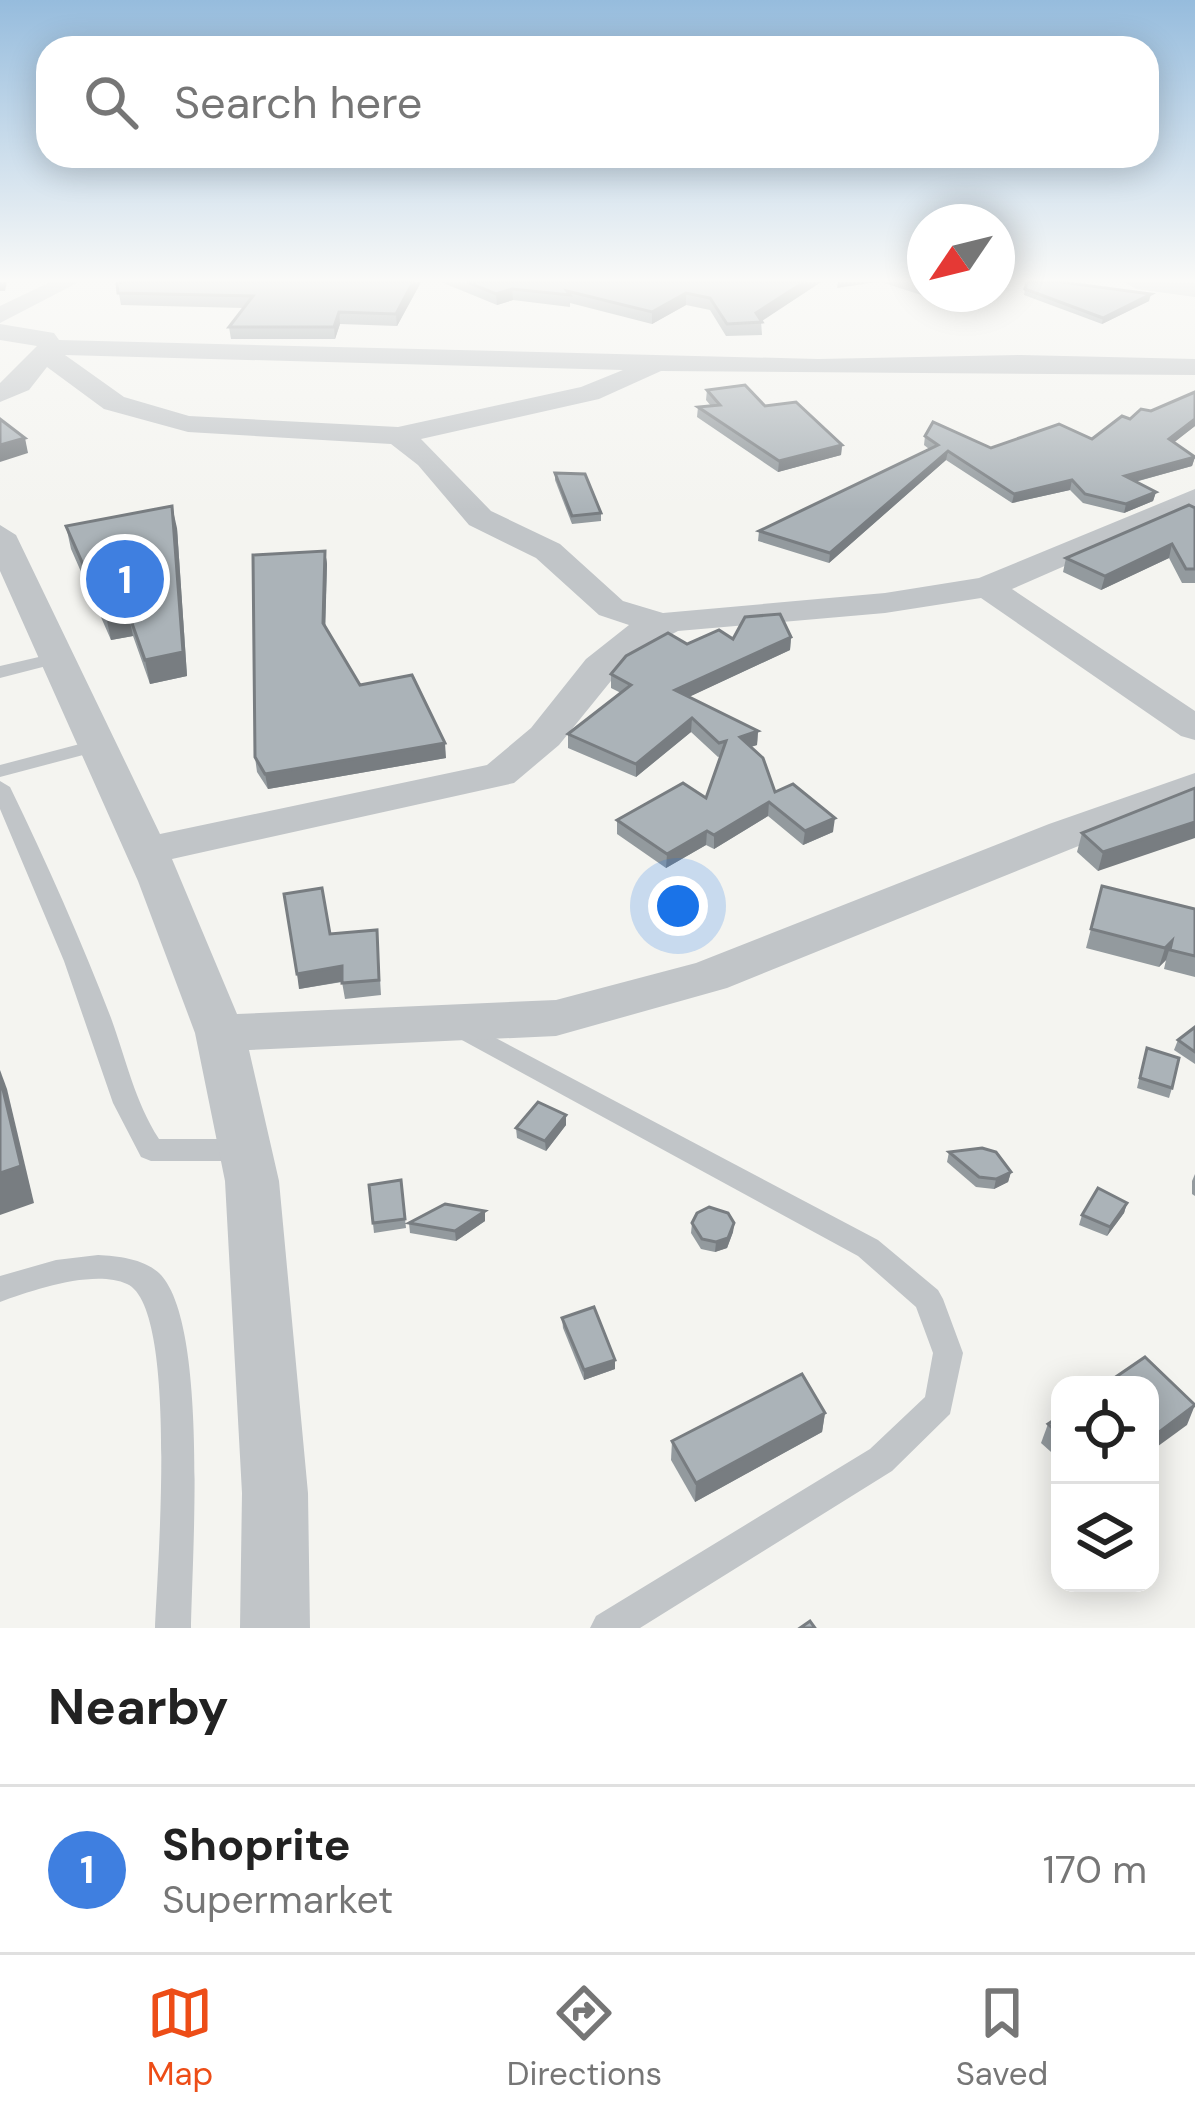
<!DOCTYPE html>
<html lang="en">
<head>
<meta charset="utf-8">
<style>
  :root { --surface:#fff; --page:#f6f6f6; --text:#222; --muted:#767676; --line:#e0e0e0; --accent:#ed4d17 }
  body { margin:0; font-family:"DM Sans",sans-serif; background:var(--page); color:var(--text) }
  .controls { position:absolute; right:36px; bottom:36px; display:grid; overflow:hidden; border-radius:24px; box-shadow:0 6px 30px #0003 }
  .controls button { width:108px; height:108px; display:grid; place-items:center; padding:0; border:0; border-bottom:3px solid var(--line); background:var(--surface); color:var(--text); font:60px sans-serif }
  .compass { position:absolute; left:907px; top:204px; width:108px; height:108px; border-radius:50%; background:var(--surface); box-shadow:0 6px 30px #0003; rotate:235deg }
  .you { position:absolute; left:678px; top:906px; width:42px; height:42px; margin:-30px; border:9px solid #fff; border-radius:50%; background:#1a73e8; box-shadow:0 0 0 18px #1a73e833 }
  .badge { display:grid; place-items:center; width:78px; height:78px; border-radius:50%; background:var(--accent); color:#fff; font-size:39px; font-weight:700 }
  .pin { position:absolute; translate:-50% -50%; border:6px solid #fff; box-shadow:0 3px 12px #0006 }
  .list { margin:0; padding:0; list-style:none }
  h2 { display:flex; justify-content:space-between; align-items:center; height:156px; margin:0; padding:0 48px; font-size:51px }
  h2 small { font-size:39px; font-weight:400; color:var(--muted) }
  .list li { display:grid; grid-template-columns:78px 1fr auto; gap:36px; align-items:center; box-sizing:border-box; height:168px; padding:0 48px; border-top:3px solid var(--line) }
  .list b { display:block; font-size:45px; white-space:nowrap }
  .list p { margin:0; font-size:39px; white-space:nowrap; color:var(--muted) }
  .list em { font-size:39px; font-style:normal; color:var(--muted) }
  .icon { flex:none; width:66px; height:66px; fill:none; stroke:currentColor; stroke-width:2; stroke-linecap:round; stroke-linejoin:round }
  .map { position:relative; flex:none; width:1195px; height:1628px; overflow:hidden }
  .search { position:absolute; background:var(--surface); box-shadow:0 6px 30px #0003; left:36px; right:36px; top:36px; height:132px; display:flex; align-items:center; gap:30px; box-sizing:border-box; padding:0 42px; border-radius:36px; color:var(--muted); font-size:45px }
  .sheet { height:324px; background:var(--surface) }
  nav { display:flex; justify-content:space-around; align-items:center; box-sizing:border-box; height:168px; border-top:3px solid var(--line); background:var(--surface); font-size:33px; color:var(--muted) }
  nav a { display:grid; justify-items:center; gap:6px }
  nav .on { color:var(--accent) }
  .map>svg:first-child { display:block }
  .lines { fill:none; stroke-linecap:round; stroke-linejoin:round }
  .service { fill:#c1c5c8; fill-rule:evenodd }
  .minor { fill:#c1c5c8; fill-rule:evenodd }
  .wall { fill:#939a9e }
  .shaded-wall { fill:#787d81 }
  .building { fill:#abb3b8; stroke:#787d81; stroke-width:3 }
</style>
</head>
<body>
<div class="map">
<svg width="1195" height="1628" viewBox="0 0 1195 1628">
  <rect width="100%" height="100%" fill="#f4f4f0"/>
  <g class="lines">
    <!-- service -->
    <g class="service">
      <polygon points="56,653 65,658 62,662 0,678 0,666"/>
      <polygon points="95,740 102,742 105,746 102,750 0,777 0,765"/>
      <path d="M0,781L10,787C47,863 81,940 111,1018C126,1059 135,1102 159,1139H244L254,1143L257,1150L254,1157L244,1161H151L141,1157L113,1103L64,961L0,809Z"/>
      <polygon points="458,1018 878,1240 938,1290 943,1299 963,1353 950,1414 892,1471 640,1628 590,1628 596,1616 870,1449 925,1397 933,1353 916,1307 858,1256 449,1033 446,1027 449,1021"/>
      <path d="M98,1255C118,1256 144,1259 159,1273C209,1321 192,1556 191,1628H155C157,1571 179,1307 127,1284C94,1269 33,1290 0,1302V1276L56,1260Z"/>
    </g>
    <!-- minor -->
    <g class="minor">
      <polygon points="50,282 79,282 0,323 0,306"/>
      <polygon points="1124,282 1195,283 1195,297 1136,289"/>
      <path d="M0,324L54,333L59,340L818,359L1021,355L1195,359V375L661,371L599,399L421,439L491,511L560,544L623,601L663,613L885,593L979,578L1195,489V509L1012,589L1195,711V740L1181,736L981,598L885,613L678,631L632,655L559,745L514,783L172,859L237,1014L556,1000L696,963L1049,824L1195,773V799L727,988L556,1036L249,1050L279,1181L308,1493L310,1628H240L242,1493L225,1181L195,1033L138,881L0,571V525L16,535L160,834L487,765L531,728L586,659L629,625L599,615L536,558L469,525L418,465L391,444L188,432L104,409L47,367L29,390L0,402V383L37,346L0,340ZM65,355L623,370L581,387L398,427L189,416L124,397Z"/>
    </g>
  </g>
  <!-- wall -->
  <g class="wall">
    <polygon points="421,282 397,326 340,324 335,339 231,339 229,327 244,308 121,305 117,283"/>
    <polygon points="441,282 821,282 761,321 762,335 726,336 710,310 686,305 652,324 570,303 570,307 513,300 497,305"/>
    <polygon points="881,282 925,282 925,294 957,294 940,301"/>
    <polygon points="1025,289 1149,301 1102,324 1024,295"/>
    <polygon points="707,390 765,406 842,445 841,455 778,472 697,417 698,407 711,406 706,400"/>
    <polygon points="1130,419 1195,426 1174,442 1195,457 1192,466 1135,482 1156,492 1153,501 1124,513 1083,503 1070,490 1012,503 946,460 829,563 758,541 759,531 929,449 924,445 925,436 991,448 1092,439"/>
    <polygon points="555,473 601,513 601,521 572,524 555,480"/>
    <polygon points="1195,508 1195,583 1182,583 1169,558 1101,590 1063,572 1066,558"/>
    <polygon points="66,526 177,528 187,676 150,684 133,636 111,640 71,549"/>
    <polygon points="325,551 327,564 325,626 360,685 446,758 268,789 257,772 255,757"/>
    <polygon points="791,637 790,650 688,697 758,731 757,745 751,747 775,792 833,832 803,845 768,816 714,849 706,845 666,868 617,834 617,820 706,798 721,756 718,757 691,732 636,777 568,748 568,734 621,693 611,688 611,674 687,644 733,639"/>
    <polygon points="1195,788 1098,871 1077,852 1082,833"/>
    <polygon points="1102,886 1195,909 1195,977 1164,969 1166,960 1159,967 1086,948"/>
    <polygon points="377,930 381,995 345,999 342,982 299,989 330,934"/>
    <polygon points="1195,1027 1195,1064 1174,1050 1178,1040"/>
    <polygon points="1144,1058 1172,1088 1169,1098 1137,1088"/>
    <polygon points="566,1115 566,1125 546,1151 517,1138 516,1128"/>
    <polygon points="949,1152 1011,1172 1008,1182 994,1189 976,1187 947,1162"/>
    <polygon points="1195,1174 1195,1196 1192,1194 1192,1181"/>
    <polygon points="401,1180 406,1228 374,1233 369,1185"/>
    <polygon points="1127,1203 1124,1213 1107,1236 1079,1225 1082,1215"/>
    <polygon points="485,1221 456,1241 410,1233 409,1223"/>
    <polygon points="692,1223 734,1223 733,1232 727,1248 715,1252 701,1249 691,1233"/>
    <polygon points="562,1318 615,1369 584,1380 563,1328"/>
    <polygon points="825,1413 822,1432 695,1502 671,1460 672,1441"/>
    <polygon points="1060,1416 1060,1460 1041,1443 1048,1424"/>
  </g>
  <!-- shaded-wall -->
  <g class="shaded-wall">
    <polygon points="0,282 7,282 5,291 0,291"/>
    <polygon points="413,282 421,282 397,326 396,314"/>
    <polygon points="804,282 821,282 759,323 756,313"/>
    <polygon points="838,282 878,282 837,288"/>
    <polygon points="512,289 513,300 497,305 496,294"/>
    <polygon points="686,293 686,305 652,324 652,312"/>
    <polygon points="941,294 957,294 940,301"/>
    <polygon points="1151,294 1149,301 1102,324 1103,318"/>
    <polygon points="339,312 340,324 335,339 334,327"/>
    <polygon points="1195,419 1195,426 1167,448 1169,439"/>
    <polygon points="25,438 28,453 0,462 0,445"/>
    <polygon points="842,445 841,455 778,472 779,461"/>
    <polygon points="948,451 946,460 829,563 830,553"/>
    <polygon points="1195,457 1192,466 1123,485 1125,476"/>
    <polygon points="1072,480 1070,490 1012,503 1014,494"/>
    <polygon points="1156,492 1153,501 1124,513 1126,504"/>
    <polygon points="172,506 177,528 187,676 150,684 145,660"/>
    <polygon points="1172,544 1169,558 1101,590 1105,576"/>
    <polygon points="325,551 327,564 325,637 323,623"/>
    <polygon points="128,612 133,636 111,640 106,616"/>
    <polygon points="791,637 790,650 674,704 675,690"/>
    <polygon points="692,718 691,732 636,777 636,764"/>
    <polygon points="758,731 757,745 739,750 740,737"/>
    <polygon points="445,743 446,758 268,789 265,774"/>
    <polygon points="769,802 768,816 714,849 714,835"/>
    <polygon points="835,818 833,832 803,845 805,831"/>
    <polygon points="1195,822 1195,838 1098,871 1103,852"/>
    <polygon points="707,831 706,845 666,868 667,854"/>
    <polygon points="1172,941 1166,960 1159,967 1165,948"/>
    <polygon points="342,966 345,981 299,989 297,974"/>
    <polygon points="0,1070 7,1089 34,1203 0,1215"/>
    <polygon points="566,1115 566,1125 546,1151 545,1141"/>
    <polygon points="1011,1172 1008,1182 994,1189 996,1179"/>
    <polygon points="1127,1203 1124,1213 1107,1236 1110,1227"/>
    <polygon points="485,1211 485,1221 456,1241 455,1231"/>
    <polygon points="734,1223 733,1232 727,1248 715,1252 716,1242"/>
    <polygon points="615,1360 615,1369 584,1380 584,1370"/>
    <polygon points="1195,1405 1187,1425 1150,1452 1150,1439"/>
    <polygon points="825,1413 822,1432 695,1502 696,1483"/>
  </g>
  <!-- building -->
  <g class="building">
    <polygon points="125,282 413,282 396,314 339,312 334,327 229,327 253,296 118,293 117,283"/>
    <polygon points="467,282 804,282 756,313 762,322 727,324 710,298 686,293 652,312 567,291 570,295 512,289 496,294"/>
    <polygon points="1027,282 1061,282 1151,294 1103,318 1025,289"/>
    <polygon points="745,385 765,406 796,402 842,445 779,461 698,407 720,405 707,390"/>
    <polygon points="1195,392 1195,419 1169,439 1195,457 1125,476 1156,492 1126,504 1085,494 1072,480 1014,494 948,451 830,553 759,531 938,445 925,436 933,422 991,448 1059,424 1092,439 1122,416 1130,419 1141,409 1151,411"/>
    <polygon points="0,419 25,438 0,445"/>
    <polygon points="555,473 585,474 601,513 572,516"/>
    <polygon points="1189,505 1195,508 1195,569 1186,569 1172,544 1105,576 1066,558"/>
    <polygon points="172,506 183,652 145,660 128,612 106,616 66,526"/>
    <polygon points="325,551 323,623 360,685 412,675 445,743 265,774 255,757 253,555"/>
    <polygon points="780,614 791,637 675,690 758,731 740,737 763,758 775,792 793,784 835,818 805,831 769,802 714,835 707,831 667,854 617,820 683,783 706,798 726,741 719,743 692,718 636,764 568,734 631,685 611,674 626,656 668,633 687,644 719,630 733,639 745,617"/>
    <polygon points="1195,788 1195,822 1103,852 1082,833"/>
    <polygon points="1102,886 1195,909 1195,956 1170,950 1172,941 1165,948 1091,929"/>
    <polygon points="322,888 330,934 377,930 379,980 342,983 342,966 297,974 284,894"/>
    <polygon points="1195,1027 1195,1052 1178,1040"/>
    <polygon points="1147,1048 1179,1058 1172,1088 1140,1078"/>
    <polygon points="0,1077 21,1166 0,1173"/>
    <polygon points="538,1102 566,1115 545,1141 516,1128"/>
    <polygon points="982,1148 996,1152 1011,1172 996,1179 979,1177 949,1152"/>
    <polygon points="401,1180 405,1219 373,1223 369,1185"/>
    <polygon points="1098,1188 1127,1203 1110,1227 1082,1215"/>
    <polygon points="445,1204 485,1211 455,1231 409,1223"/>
    <polygon points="709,1207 728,1213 734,1223 728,1238 716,1242 702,1239 692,1223 697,1213"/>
    <polygon points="594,1307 615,1360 584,1370 562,1318"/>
    <polygon points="1145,1357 1195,1405 1150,1439 1150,1385 1104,1385"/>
    <polygon points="802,1374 825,1413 696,1483 672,1441"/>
    <polygon points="1060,1416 1060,1435 1048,1424"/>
    <polygon points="810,1621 815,1628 800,1628"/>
  </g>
  <!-- sky -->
  <linearGradient id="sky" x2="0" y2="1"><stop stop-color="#96bcdd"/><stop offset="0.55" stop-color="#fafaf8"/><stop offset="1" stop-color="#fafaf8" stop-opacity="0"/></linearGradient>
  <rect width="1195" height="510" fill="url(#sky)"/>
</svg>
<div class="controls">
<button><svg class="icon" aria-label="locate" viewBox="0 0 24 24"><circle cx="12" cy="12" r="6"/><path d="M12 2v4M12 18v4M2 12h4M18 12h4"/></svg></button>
<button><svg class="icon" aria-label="layers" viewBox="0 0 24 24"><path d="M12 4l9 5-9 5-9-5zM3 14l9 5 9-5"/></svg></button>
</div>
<svg class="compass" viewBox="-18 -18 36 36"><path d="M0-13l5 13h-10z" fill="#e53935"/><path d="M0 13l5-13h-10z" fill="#767676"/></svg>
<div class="you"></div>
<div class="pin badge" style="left:125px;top:579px;background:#3f7fe0">1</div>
<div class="search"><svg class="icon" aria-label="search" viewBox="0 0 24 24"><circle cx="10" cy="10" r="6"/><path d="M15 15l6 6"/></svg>Search here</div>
</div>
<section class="sheet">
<h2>Nearby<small></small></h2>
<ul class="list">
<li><span class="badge" style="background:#3f7fe0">1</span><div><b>Shoprite</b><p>Supermarket</p></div><em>170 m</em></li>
</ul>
</section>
<nav>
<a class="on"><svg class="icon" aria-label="map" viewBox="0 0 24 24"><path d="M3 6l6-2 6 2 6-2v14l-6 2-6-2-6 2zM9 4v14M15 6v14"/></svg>Map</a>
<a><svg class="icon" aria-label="directions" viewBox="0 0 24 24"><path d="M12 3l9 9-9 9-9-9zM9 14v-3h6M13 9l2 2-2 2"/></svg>Directions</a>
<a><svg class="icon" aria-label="saved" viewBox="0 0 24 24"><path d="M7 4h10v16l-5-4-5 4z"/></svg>Saved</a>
</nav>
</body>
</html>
